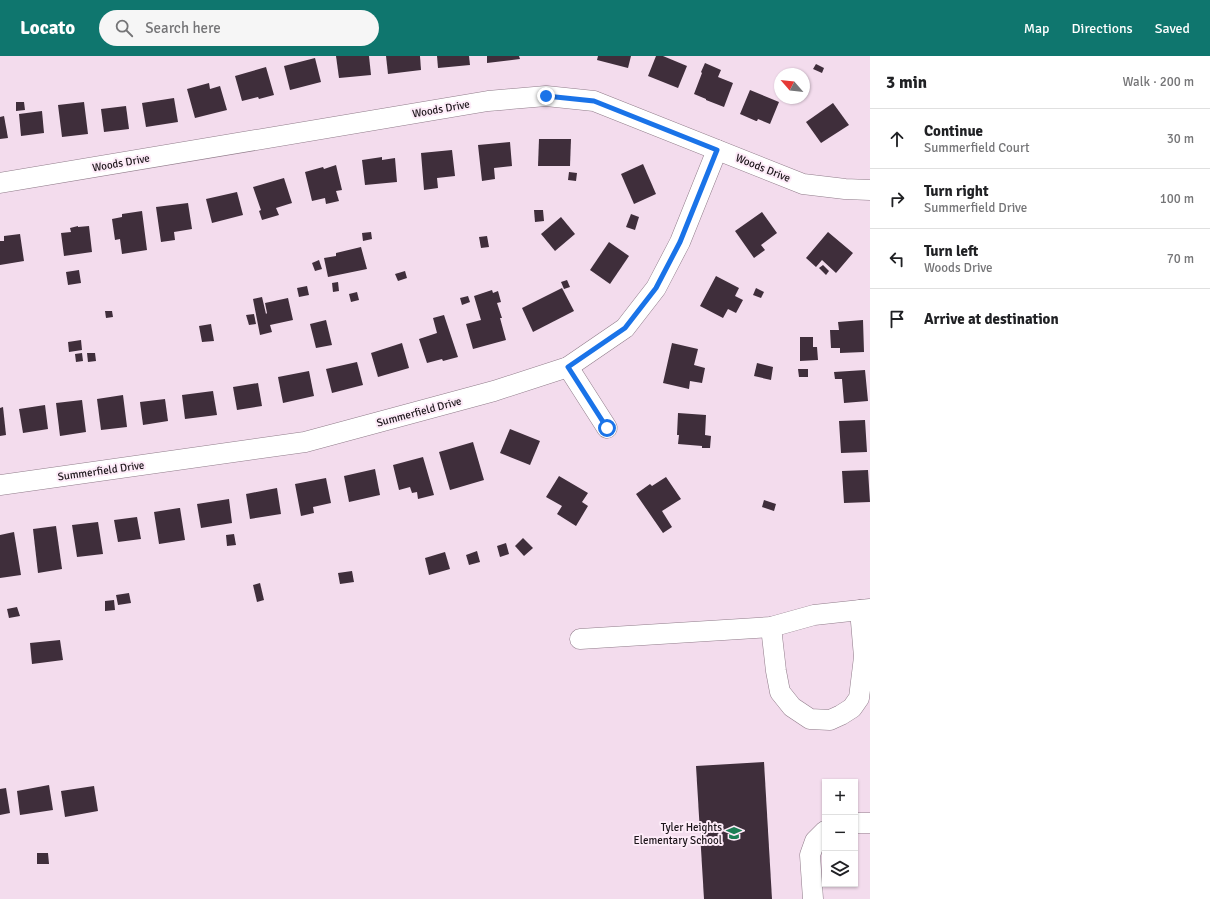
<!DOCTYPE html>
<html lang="en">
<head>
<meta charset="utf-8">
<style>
  :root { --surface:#fff; --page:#f6f6f6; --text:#202124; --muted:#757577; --line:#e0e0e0; --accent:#0f766e }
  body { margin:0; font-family:Signika,sans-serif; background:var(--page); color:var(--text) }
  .controls { position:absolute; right:12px; bottom:12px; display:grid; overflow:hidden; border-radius:0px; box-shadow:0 1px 3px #0004 }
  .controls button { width:36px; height:36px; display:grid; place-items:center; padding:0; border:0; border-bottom:1px solid var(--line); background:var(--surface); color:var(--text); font:20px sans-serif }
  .compass { position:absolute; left:774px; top:12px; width:36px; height:36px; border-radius:50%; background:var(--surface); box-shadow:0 1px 3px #0004; rotate:298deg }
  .stop { position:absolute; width:12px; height:12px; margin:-9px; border:3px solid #1a73e8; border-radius:50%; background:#fff }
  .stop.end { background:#1a73e8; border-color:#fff; box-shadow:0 1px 4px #0008 }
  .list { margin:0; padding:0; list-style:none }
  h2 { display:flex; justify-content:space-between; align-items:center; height:52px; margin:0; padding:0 16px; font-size:17px }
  h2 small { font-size:13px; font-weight:400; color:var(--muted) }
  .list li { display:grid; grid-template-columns:26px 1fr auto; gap:12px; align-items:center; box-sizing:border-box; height:60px; padding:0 16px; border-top:1px solid var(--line) }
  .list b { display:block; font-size:15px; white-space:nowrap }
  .list p { margin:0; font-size:13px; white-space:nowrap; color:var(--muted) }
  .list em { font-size:13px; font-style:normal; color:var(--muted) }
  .icon { flex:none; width:22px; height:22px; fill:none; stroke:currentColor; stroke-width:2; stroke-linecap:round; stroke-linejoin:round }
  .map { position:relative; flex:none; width:870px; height:843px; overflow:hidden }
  header { display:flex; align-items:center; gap:24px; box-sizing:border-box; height:56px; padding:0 20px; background:var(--accent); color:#fff }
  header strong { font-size:19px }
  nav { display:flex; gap:22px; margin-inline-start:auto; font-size:14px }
  .search { width:280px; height:36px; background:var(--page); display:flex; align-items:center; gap:10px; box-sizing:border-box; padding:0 14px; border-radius:22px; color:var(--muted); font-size:15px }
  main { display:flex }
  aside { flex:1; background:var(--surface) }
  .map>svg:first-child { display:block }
  .building { fill:#3f2e3b }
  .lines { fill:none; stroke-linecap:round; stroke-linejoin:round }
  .minor-casing { stroke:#907c8a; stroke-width:21 }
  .minor { stroke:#fff; stroke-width:20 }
  .route { stroke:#1a73e8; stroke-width:5 }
  .labels { text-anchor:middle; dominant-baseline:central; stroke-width:4; stroke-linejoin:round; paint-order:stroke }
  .street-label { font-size:11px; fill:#1c151a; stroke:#fdebf8 }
  .poi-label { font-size:11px; fill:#1c151a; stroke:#fdebf8; text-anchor:end }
</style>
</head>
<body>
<header>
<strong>Locato</strong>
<div class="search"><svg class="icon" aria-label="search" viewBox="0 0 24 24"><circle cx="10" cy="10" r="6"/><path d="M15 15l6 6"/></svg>Search here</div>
<nav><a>Map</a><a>Directions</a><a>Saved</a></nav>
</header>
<main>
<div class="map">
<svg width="870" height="843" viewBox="0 0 870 843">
  <rect width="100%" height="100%" fill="#f3dced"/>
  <!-- building -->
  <g class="building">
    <polygon points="336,0 369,0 371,19 339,22"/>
    <polygon points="386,0 420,0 421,14 388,18"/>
    <polygon points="437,0 469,0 470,9 438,12"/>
    <polygon points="487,0 519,0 520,3 487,7"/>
    <polygon points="598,0 631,0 628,12 597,4"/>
    <polygon points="656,0 663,0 687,10 678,32 648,20"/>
    <polygon points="315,2 321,26 290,34 284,10"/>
    <polygon points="705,7 721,14 718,21 733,27 724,51 706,44 706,43 694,38 702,17 701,16"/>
    <polygon points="816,8 824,12 822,17 813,13"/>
    <polygon points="266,11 274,39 259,43 258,41 242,45 235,20"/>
    <polygon points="209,27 210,33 220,30 227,54 195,62 187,33"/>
    <polygon points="750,34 779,46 770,68 758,63 757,65 756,65 740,58"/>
    <polygon points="174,42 178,66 146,71 142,47"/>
    <polygon points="16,46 24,46 25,54 16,55"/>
    <polygon points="84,46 88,78 62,81 58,49"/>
    <polygon points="833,47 849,69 821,87 806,66"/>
    <polygon points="126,50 129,73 104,76 101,53"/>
    <polygon points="42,55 44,77 21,80 19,58"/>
    <polygon points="4,60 8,82 0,83 0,61"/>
    <polygon points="539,83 571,83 570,110 538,110"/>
    <polygon points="510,86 512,110 494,112 495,123 482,125 478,89"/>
    <polygon points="452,94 455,120 437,122 438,132 424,134 421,97"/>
    <polygon points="382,101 382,104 395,102 397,126 365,129 362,104"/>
    <polygon points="643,108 656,138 634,148 621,118"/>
    <polygon points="336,109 342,134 336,135 339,145 326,148 325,142 312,145 305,116 323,111 324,113"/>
    <polygon points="569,116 577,117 576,125 568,124"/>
    <polygon points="284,122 292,147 276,152 279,159 262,164 259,155 261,154 253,131"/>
    <polygon points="237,136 243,159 212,167 206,143"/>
    <polygon points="188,147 192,173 174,176 175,184 161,186 156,151"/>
    <polygon points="534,154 543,154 544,165 535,166"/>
    <polygon points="142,155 147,194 122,198 120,183 115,184 112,163 122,161 122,158"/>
    <polygon points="762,156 777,177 761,189 765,194 754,202 735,175"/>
    <polygon points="631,158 639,161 635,174 626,171"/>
    <polygon points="561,161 575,178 555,195 541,178"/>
    <polygon points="78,170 78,171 89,170 92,196 64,200 61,177 71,176 70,172"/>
    <polygon points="371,176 372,183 363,185 362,177"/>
    <polygon points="828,176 853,197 836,217 822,204 816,211 806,202"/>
    <polygon points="20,178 24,205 0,209 0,185 4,185 4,180"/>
    <polygon points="487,180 489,191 481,192 479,181"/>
    <polygon points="609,186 629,200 610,228 590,214"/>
    <polygon points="361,191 367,213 328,221 324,202 336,200 336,197"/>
    <polygon points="319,204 322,213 315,215 312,207"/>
    <polygon points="823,209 829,215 826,219 819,212"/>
    <polygon points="79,214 81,227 68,229 66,216"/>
    <polygon points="405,215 407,222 398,225 395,218"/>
    <polygon points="716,220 739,232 735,240 743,244 736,257 728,253 723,262 700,250"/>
    <polygon points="567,224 570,231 564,233 561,226"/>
    <polygon points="338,226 339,235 333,236 332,227"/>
    <polygon points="307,230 309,239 299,241 297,232"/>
    <polygon points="562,232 574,255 533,276 522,252"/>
    <polygon points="756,232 764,236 761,242 753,239"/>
    <polygon points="492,234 493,237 498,235 501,246 497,247 502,262 500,262 506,284 473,293 466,268 481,264 474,240"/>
    <polygon points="357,236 359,244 351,246 349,238"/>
    <polygon points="468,240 470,246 462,249 460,242"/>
    <polygon points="262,241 266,258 267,257 265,247 288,242 293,264 270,269 272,276 260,279 253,243"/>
    <polygon points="105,255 112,255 113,261 106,262"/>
    <polygon points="254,258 256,268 249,269 246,259"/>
    <polygon points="444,259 458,301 443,305 442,303 427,307 419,283 437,277 433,262"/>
    <polygon points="326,264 332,289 316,292 310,268"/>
    <polygon points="863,264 864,296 840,297 840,292 831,292 830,274 839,274 838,266"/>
    <polygon points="211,268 214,285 202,286 199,270"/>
    <polygon points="800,281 813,281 813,291 817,291 818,304 800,305"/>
    <polygon points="81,284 82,294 69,296 68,286"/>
    <polygon points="402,287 409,312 378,321 371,297"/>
    <polygon points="672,287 698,293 694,309 705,312 702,327 690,325 689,333 663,327"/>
    <polygon points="82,297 83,305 76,306 75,298"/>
    <polygon points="87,297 95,297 96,305 88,306"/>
    <polygon points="357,306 363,329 332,337 326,313"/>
    <polygon points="757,307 773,311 771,324 754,320"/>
    <polygon points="798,313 808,313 808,321 799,321"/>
    <polygon points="865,314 868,345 844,347 842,323 835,323 834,316"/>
    <polygon points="309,315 314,340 283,347 278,321"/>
    <polygon points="258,327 262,350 237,354 233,331"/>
    <polygon points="213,335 217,359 185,363 182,339"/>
    <polygon points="123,339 127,371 101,374 97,343"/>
    <polygon points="165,343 168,365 143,369 140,346"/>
    <polygon points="82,344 86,376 60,380 56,347"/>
    <polygon points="45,349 48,373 23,377 19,353"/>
    <polygon points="3,351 6,379 0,380 0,352"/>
    <polygon points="678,357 706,359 705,379 711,380 710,392 702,392 702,390 678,388 679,379 677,379"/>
    <polygon points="865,364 867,396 841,397 839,365"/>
    <polygon points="510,373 540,385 530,409 500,397"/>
    <polygon points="473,386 484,424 450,434 439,396"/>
    <polygon points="423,401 434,439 418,443 417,436 412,437 410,431 399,434 393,409"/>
    <polygon points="375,413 380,439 349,446 344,420"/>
    <polygon points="868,414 870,446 844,447 842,415"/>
    <polygon points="559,420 588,437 582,446 588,450 576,470 557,458 562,450 546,441"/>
    <polygon points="666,421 681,443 662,455 672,471 663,477 636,438 650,428 652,430"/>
    <polygon points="326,422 331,447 313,451 314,457 301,460 295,428"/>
    <polygon points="277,432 281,458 250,463 246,438"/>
    <polygon points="229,443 232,467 201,472 197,448"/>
    <polygon points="764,444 776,448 774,455 762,451"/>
    <polygon points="179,452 180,452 185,484 159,488 154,456"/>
    <polygon points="137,461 141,483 118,486 114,464"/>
    <polygon points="98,466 103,498 77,501 72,469"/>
    <polygon points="56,470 62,513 38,517 33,473"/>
    <polygon points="14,476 21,519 0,522 0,479"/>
    <polygon points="234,478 236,489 227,490 226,479"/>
    <polygon points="523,482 533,492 524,500 515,490"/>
    <polygon points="506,487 509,498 500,501 497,490"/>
    <polygon points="477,495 480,506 469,509 466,499"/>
    <polygon points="445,496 450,513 429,519 425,502"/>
    <polygon points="352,515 354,526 340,528 338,517"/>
    <polygon points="260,527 264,544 257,546 253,529"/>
    <polygon points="129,537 131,547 118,549 116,539"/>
    <polygon points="114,544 115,554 105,555 105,545"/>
    <polygon points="17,551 20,560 9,562 7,553"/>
    <polygon points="60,584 63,604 32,608 30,587"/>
    <polygon points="764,706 772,843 704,843 696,710"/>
    <polygon points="49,729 53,754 20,759 17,735"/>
    <polygon points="94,730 98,755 65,761 61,735"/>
    <polygon points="6,732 10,757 0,759 0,733"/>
    <polygon points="37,797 48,797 49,808 37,808"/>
  </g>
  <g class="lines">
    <defs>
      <g id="minor">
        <polyline points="0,127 488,45 546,40 594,45 803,128 845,133 870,134"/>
        <polyline points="568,311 607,372"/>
        <polyline points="0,429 305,386 494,335 568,311 625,272 656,232 680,186 717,94"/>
        <polyline points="771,571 776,615 780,636 792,651 810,663 830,664 841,659 852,652 859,642 864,601 860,554"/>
        <polyline points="580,583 771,571 814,559 870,553"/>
        <polyline points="855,767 870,767"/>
        <polyline points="813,843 810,799 815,785 825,775"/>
      </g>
    </defs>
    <!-- minor casing -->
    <use href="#minor" class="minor-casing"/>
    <!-- minor -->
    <use href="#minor" class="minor"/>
  </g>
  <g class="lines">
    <!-- route -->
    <polyline class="route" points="546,40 594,45 717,94 680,186 656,232 625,272 568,311 607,372"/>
  </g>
  <!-- icons -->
  <defs>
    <symbol id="school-bare" viewBox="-9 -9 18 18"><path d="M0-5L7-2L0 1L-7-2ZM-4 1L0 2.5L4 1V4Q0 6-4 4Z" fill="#1e7e56" stroke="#fdebf8" stroke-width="2.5" paint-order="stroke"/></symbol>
  </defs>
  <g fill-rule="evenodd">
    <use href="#school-bare" x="723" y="766" width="22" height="22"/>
  </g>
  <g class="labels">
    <!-- street labels -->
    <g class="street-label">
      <text transform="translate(441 53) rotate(-10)">Woods Drive</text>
      <text transform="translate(121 107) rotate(-10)">Woods Drive</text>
      <text transform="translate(763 112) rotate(22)">Woods Drive</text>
      <text transform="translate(419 356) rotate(-15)">Summerfield Drive</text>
      <text transform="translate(101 415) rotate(-8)">Summerfield Drive</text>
    </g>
    <!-- poi labels -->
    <g class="poi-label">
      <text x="722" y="771">Tyler Heights<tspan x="722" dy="13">Elementary School</tspan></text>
    </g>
  </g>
</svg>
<div class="controls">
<button>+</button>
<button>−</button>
<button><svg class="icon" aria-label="layers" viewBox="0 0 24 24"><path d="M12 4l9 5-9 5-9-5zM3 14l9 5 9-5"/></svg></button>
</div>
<svg class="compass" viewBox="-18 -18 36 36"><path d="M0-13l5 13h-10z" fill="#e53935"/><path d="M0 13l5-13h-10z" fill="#757577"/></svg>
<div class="stop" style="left:607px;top:372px"></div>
<div class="stop end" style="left:546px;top:40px"></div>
</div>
<aside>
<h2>3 min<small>Walk · 200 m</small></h2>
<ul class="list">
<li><svg class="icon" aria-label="ahead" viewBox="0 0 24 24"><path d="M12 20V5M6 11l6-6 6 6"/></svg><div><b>Continue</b><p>Summerfield Court</p></div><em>30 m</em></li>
<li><svg class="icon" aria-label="right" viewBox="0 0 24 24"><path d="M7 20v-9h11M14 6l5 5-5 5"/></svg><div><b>Turn right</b><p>Summerfield Drive</p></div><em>100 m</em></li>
<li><svg class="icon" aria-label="left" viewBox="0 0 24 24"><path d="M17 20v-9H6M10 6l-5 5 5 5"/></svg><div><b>Turn left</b><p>Woods Drive</p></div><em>70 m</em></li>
<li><svg class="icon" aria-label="arrive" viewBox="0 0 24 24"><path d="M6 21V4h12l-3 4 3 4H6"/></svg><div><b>Arrive at destination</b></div></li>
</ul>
</aside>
</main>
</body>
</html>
